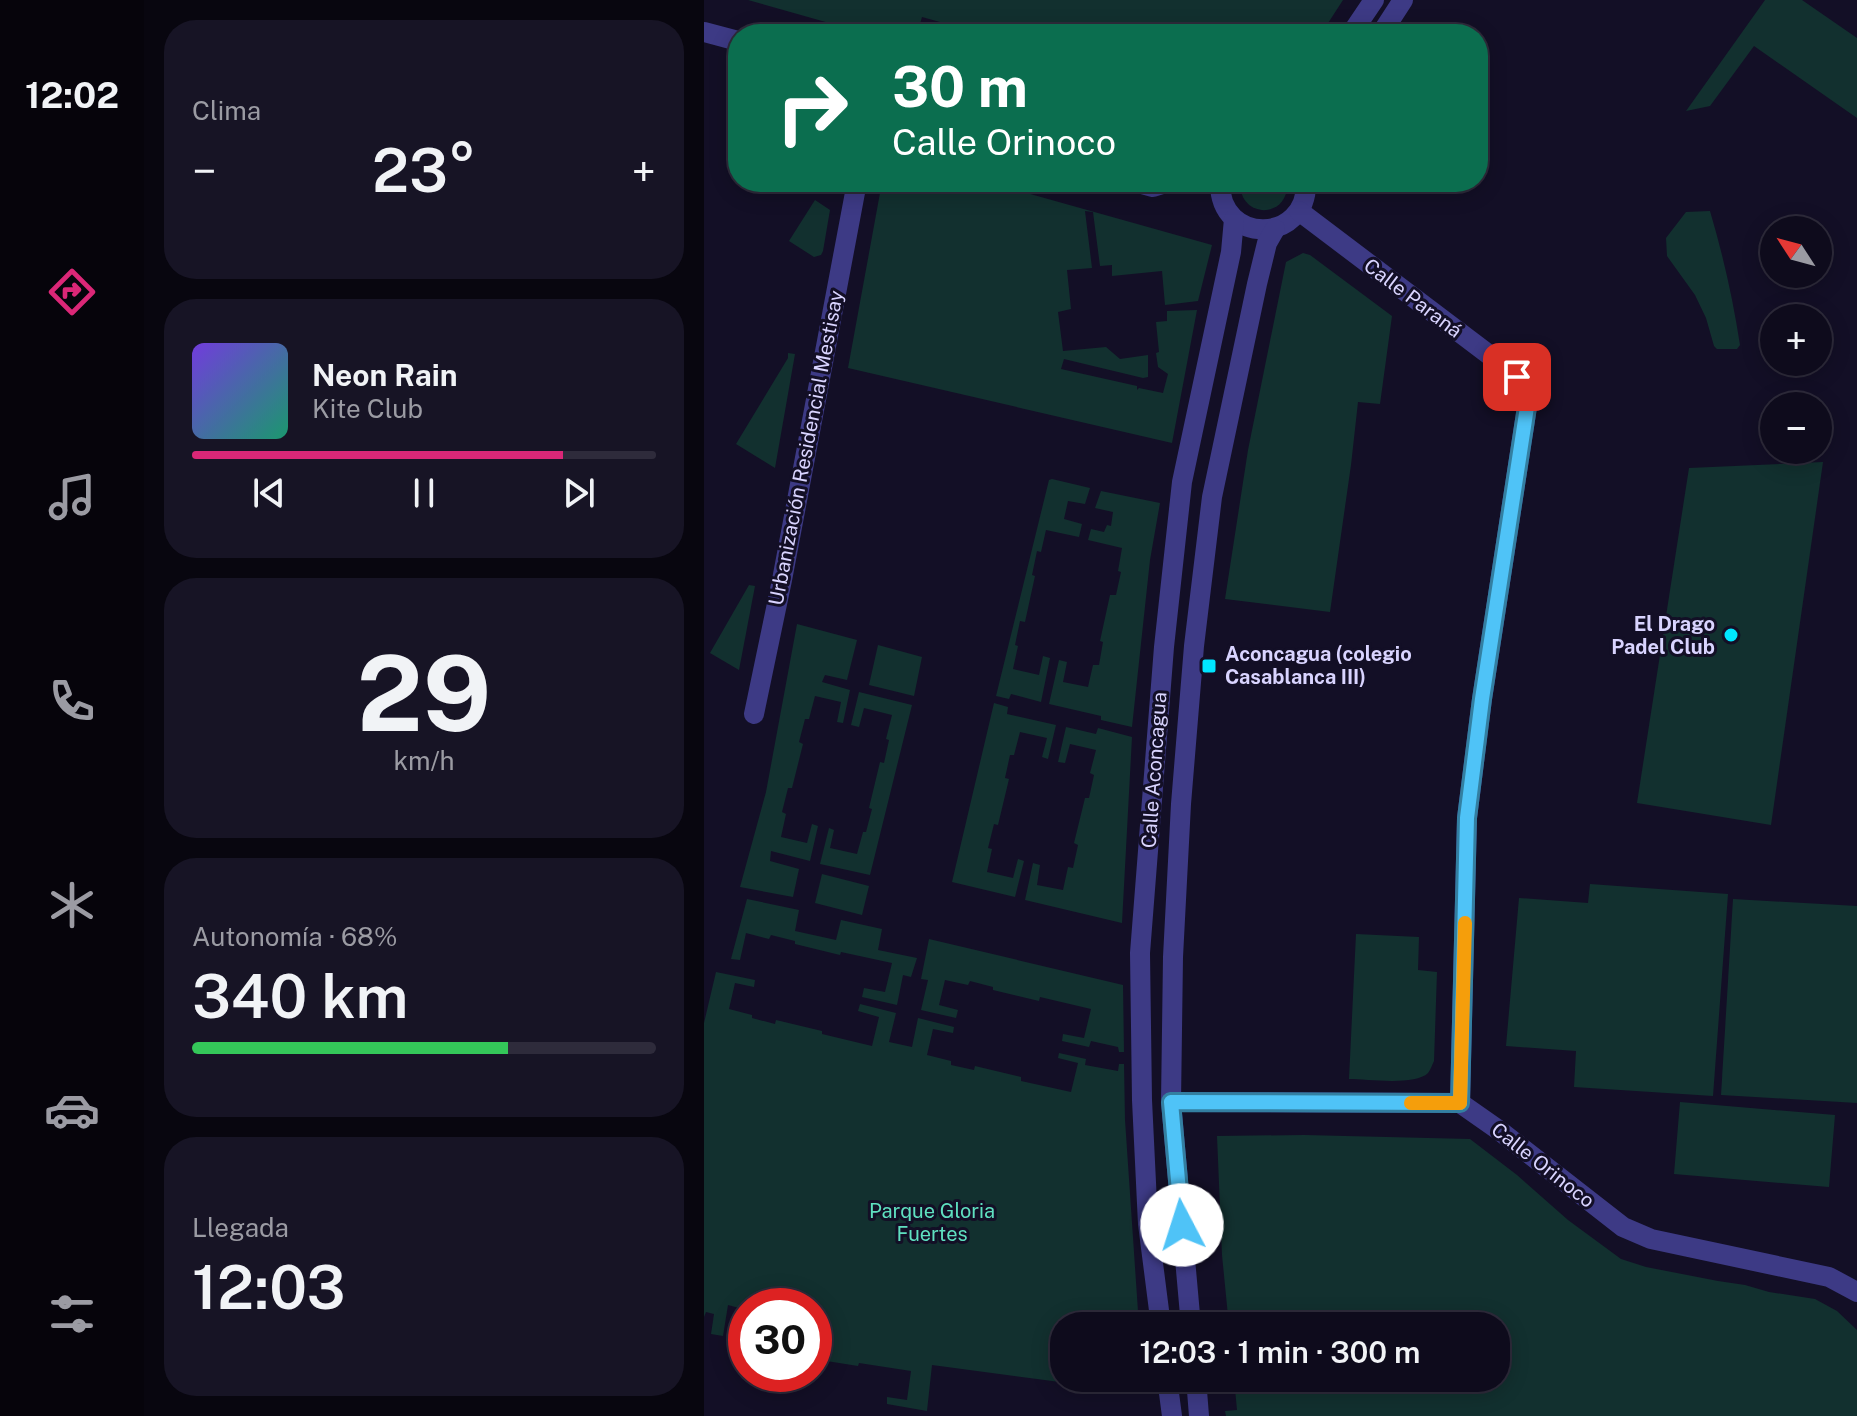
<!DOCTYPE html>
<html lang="es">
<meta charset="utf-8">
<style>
body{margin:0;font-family:"Public Sans",sans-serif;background:#171425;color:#f1f3f6;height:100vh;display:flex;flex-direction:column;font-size:30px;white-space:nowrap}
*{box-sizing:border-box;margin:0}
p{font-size:26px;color:#9b9ba3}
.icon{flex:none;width:44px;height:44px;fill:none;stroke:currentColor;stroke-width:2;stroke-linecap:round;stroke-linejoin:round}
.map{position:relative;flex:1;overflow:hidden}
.details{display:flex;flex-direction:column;gap:20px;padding:20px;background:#08060f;width:560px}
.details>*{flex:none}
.banner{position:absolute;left:24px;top:24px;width:760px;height:168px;border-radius:32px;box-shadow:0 4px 20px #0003,0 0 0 2px #2e2b3b;background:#0b6e4f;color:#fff;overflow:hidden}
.needle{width:52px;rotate:306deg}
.controls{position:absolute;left:1056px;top:216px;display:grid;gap:16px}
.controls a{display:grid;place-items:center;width:72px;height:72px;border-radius:50%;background:#0e0b1c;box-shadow:0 4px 20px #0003,0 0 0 2px #2e2b3b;font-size:40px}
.speed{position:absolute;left:24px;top:1288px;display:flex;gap:16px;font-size:40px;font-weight:700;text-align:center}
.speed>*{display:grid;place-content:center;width:104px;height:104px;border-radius:50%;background:#0e0b1c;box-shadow:0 4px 20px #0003,0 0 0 2px #2e2b3b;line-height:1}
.speed .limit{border:12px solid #d22;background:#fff;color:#111}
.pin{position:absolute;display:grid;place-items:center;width:68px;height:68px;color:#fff;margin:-34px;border-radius:16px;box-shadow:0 4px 12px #0006}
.me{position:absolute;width:88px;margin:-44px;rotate:355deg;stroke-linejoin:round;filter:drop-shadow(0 0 6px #0008)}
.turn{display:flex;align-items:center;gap:28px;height:168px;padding:0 32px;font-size:36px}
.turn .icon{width:104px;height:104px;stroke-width:2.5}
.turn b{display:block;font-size:56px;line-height:68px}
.big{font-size:60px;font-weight:600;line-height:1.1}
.details .card{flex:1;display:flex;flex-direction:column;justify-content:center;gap:12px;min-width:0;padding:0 28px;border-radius:32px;background:#171425}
.details .dial{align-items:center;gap:0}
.dial b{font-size:104px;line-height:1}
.song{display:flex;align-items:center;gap:24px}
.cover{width:96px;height:96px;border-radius:12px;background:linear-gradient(135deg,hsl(260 70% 55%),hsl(160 70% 35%))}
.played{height:8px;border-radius:4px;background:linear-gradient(90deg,#db2777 80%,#2e2b3b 80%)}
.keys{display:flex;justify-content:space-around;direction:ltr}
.heat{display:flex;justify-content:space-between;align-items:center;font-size:44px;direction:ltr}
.charge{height:12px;border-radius:6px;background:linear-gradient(90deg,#34c759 68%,#2e2b3b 0)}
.trip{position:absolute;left:346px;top:1312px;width:460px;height:80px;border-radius:32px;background:#0e0b1c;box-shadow:0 4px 20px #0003,0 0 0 2px #2e2b3b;font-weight:600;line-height:80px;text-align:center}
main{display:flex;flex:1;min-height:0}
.tabs{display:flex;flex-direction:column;width:144px;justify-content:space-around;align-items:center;background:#06040b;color:#9b9ba3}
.tabs .icon{width:56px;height:56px}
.tabs .on{color:#db2777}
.tabs b{font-size:36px;color:#f1f3f6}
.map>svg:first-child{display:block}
.green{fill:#12302f}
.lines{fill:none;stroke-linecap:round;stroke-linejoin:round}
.street{stroke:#3d3a85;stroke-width:20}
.route-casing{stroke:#337fa1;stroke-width:20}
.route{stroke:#4fc3f7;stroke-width:14}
.slow{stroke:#f59e0b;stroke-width:14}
.poi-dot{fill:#00e5ff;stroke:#130f26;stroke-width:3}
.labels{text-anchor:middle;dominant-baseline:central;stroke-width:6;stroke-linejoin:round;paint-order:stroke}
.street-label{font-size:20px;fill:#d9d4ff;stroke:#130f26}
.poi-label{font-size:20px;font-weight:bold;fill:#d9d4ff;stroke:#130f26;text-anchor:end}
.park-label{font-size:20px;fill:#5fe0c0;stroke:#130f26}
</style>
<main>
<nav class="tabs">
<b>12:02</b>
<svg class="icon on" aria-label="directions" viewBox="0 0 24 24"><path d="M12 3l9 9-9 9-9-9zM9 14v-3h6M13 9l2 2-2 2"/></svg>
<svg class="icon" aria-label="music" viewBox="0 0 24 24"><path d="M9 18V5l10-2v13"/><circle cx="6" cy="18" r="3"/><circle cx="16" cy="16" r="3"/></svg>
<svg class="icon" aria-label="phone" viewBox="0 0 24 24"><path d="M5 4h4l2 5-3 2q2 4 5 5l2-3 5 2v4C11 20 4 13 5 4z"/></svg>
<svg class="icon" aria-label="climate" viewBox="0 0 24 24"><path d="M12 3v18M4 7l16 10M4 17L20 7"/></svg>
<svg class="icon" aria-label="car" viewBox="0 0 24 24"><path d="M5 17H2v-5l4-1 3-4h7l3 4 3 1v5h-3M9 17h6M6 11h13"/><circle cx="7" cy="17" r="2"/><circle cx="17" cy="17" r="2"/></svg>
<svg class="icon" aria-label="filters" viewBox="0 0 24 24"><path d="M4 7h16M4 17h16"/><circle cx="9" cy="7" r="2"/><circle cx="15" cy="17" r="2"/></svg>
</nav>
<section class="details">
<div class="card"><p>Clima</p>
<div class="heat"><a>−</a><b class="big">23°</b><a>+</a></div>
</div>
<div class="card">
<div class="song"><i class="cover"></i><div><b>Neon Rain</b><p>Kite Club</p></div></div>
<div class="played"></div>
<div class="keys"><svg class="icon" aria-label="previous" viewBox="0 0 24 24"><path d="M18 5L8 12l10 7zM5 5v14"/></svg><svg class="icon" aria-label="pause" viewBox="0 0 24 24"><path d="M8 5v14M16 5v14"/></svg><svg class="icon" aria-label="next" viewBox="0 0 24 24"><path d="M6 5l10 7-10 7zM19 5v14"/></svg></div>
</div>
<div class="card dial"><b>29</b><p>km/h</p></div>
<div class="card"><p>Autonomía · 68%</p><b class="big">340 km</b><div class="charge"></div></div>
<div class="card"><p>Llegada</p><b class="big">12:03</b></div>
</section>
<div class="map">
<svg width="1153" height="1416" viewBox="0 0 1153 1416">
<rect width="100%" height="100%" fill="#130f26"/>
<g class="green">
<path d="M 44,0 L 639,0 L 617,34 L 279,34 L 218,17 L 213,34 L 164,34 Z"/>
<path d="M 1061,0 L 1098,0 L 1153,38 L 1153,118 L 1050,46 L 1006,106 L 982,111 Z"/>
<path d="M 178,182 L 284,182 L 508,245 L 494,301 L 461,305 L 458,271 L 408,276 L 408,265 L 396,266 L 389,212 L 381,211 L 388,268 L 363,270 L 367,309 L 354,312 L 359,351 L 402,347 L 416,359 L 444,355 L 444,377 L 439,378 L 360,359 L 357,369 L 433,386 L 433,390 L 435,388 L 459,393 L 464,374 L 454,367 L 452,353 L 455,352 L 452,322 L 463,321 L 463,311 L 493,310 L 468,443 L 144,368 Z"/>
<path d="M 536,182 L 583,182 C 586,219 535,220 536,182 Z"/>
<path d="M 111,200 L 126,210 L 119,251 L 117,255 L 110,257 L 85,241 Z"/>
<path d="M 1006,211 C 1019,255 1029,299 1036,345 L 1033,349 L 1013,349 L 1010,346 L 1002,318 L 991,295 L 963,256 L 962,238 L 982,212 Z"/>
<path d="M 599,253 L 606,255 L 688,316 L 676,404 L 654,402 L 647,465 L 626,612 L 521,599 L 544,450 L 582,262 Z"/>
<path d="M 84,353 L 91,354 L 71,468 L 32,444 L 84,358 Z"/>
<path d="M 1119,462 L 1067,825 L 933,803 L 985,468 Z"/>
<path d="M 348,479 L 386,488 L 381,504 L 364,501 L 360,519 L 378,524 L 375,537 L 342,530 L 337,552 L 333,551 L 328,575 L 331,576 L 321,622 L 316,621 L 311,645 L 314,646 L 309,669 L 335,675 L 339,656 L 346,658 L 337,702 L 307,694 L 305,699 L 292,696 L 345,480 Z"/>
<path d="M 397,491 L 456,503 L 446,560 L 428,727 L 397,720 L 397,716 L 345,704 L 355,660 L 363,662 L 359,682 L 384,687 L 389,665 L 395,665 L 399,642 L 396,641 L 406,595 L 412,595 L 417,572 L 414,571 L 418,548 L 384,540 L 387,529 L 400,532 L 403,525 L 407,526 L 409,512 L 391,508 Z"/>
<path d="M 45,585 L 51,586 L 35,670 L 6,653 Z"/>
<path d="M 93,624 L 153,640 L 143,680 L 121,675 L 118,682 L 146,690 L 139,723 L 133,722 L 137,702 L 111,696 L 105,719 L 101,719 L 95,742 L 99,744 L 88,788 L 84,788 L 78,812 L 82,814 L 77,837 L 103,843 L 108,824 L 114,826 L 106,861 L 67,851 L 66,861 L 95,869 L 89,897 L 36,887 L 62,792 Z"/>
<path d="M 174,645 L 218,657 L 210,696 L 165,685 Z"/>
<path d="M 155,692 L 208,705 L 166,875 L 116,864 L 125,828 L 130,830 L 126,848 L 153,854 L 159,832 L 162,832 L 168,809 L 165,808 L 176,762 L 180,763 L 185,740 L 182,739 L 188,715 L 160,708 L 155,727 L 147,725 Z"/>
<path d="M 290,703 L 304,707 L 303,714 L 352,725 L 344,759 L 338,757 L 343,738 L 316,732 L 310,755 L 306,755 L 301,778 L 305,779 L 294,825 L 290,824 L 284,848 L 288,849 L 283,872 L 309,878 L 314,859 L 320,861 L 311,897 L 248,882 Z"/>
<path d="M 362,727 L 392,734 L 394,728 L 428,737 L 418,923 L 321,900 L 329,863 L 336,865 L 333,885 L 359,890 L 364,867 L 369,868 L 374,845 L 370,843 L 381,798 L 385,798 L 390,775 L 386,773 L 392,750 L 366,744 L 361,763 L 354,762 Z"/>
<path d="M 118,874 L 165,886 L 158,915 L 111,903 Z"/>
<path d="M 886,884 L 1024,894 L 1009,1096 L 870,1087 L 872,1051 L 802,1046 L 815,898 L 884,903 Z"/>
<path d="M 43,899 L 95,910 L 91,931 L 132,940 L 137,920 L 178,929 L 174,950 L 213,958 L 207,977 L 199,975 L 193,1005 L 158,997 L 160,988 L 181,992 L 188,963 L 137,952 L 136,955 L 91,944 L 91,941 L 67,935 L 65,939 L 42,933 L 36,960 L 27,959 Z"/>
<path d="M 1029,899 L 1153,906 L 1153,1103 L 1017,1095 Z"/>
<path d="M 652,934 L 715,937 L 714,970 L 733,972 L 730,1061 C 728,1065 727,1069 724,1073 C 711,1086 663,1079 645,1079 Z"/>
<path d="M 225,939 L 419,985 L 420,1052 L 415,1052 L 414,1047 L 387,1041 L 385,1047 L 358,1041 L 359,1034 L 380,1038 L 387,1009 L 336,997 L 335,1001 L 289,990 L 289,987 L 266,981 L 264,985 L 241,980 L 235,1005 L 254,1010 L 252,1018 L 217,1010 L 224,980 L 217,979 Z"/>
<path d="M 12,972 L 51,980 L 50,987 L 31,983 L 25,1009 L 48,1015 L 48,1018 L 71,1024 L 72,1020 L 118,1031 L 118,1034 L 168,1046 L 175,1017 L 154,1011 L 156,1004 L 192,1013 L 185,1042 L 208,1047 L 214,1018 L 250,1027 L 249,1033 L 229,1029 L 223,1055 L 247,1061 L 247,1065 L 270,1070 L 271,1066 L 317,1077 L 317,1081 L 367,1092 L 374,1063 L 354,1058 L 355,1053 L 382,1059 L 381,1065 L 414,1071 L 415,1064 L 420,1064 L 421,1120 L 435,1326 L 360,1326 L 360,1378 L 439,1378 L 439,1393 L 228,1365 L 223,1411 L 183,1404 L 183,1397 L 203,1400 L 207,1371 L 155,1363 L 154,1366 L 110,1359 L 110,1306 L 42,1306 L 42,1310 L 24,1305 L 19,1336 L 7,1334 L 10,1314 L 2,1312 L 0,1317 L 0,1023 Z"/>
<path d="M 976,1102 L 1131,1115 L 1125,1187 L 970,1174 Z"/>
<path d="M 600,1135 L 766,1139 L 813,1175 L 864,1220 L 917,1259 L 942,1267 L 1014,1281 L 1041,1285 L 1065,1292 L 1111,1299 L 1133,1311 L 1153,1330 L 1153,1416 L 522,1416 L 521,1411 L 533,1410 L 530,1378 L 792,1378 L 792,1326 L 525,1326 L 518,1255 L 513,1136 Z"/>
</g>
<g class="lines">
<g class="street">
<path d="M 0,32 L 34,41"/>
<path d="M 647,34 L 670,0"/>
<path d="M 677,34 L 699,0"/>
<path d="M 431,182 L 449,187 L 465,182"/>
<path d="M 516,182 C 515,246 604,244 602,182"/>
<path d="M 595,211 L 800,366 C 814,378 820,389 823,407 L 778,699 L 763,818 L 756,1103"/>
<path d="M 50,714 L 78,580 L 153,182"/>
<path d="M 467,1102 L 756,1103 L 796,1131 L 919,1227 L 947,1239 L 1125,1277 L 1153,1292"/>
<path d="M 457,1326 L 444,1224 L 438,1100 L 436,953 L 460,647 L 478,482 L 527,252 L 530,219"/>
<path d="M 487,1326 L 467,1102 L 469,957 L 477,804 L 490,646 L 508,497 L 553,284 L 563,243 L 571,229"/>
<path d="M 463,1378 L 468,1416"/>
<path d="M 492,1378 L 495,1416"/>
</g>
</g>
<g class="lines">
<defs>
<path id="route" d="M 478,1225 L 467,1102 L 756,1103 L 763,818 L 778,699 L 823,407 L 821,392 L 813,377"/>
</defs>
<use href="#route" class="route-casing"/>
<use href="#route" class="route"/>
<path class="slow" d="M 707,1103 L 756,1103 L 761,923"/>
</g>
<g class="poi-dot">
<circle cx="1027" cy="635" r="8"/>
<rect x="497" y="658" width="16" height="16" rx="4"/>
</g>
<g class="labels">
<g class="street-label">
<text transform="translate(709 298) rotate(37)">Calle Paraná</text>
<text transform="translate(102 448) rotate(-79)">Urbanización Residencial Mestisay</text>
<text transform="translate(450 770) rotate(-86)">Calle Aconcagua</text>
<text transform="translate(839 1165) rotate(38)">Calle Orinoco</text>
</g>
<g class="poi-label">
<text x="1011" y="624">El Drago<tspan x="1011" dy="23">Padel Club</tspan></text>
<text x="521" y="654" text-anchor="start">Aconcagua (colegio<tspan x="521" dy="23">Casablanca III)</tspan></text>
</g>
<g class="park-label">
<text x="228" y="1211">Parque Gloria<tspan x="228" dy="23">Fuertes</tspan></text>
</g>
</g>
</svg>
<div class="controls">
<a><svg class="needle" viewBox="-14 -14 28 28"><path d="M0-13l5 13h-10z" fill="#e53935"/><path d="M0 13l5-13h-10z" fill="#9b9ba3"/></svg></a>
<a>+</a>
<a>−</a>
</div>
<div class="speed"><div class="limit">30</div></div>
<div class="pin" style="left:813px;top:377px;background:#d93025"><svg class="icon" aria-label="arrive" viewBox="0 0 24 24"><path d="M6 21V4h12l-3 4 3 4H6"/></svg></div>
<svg class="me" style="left:478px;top:1225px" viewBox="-20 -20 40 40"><circle r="19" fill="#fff"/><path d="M0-13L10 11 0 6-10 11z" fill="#4fc3f7"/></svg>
<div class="trip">12:03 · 1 min · 300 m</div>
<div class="banner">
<div class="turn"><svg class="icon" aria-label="right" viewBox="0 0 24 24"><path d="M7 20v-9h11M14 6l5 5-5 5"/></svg><div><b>30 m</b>Calle Orinoco</div></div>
</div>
</div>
</main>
